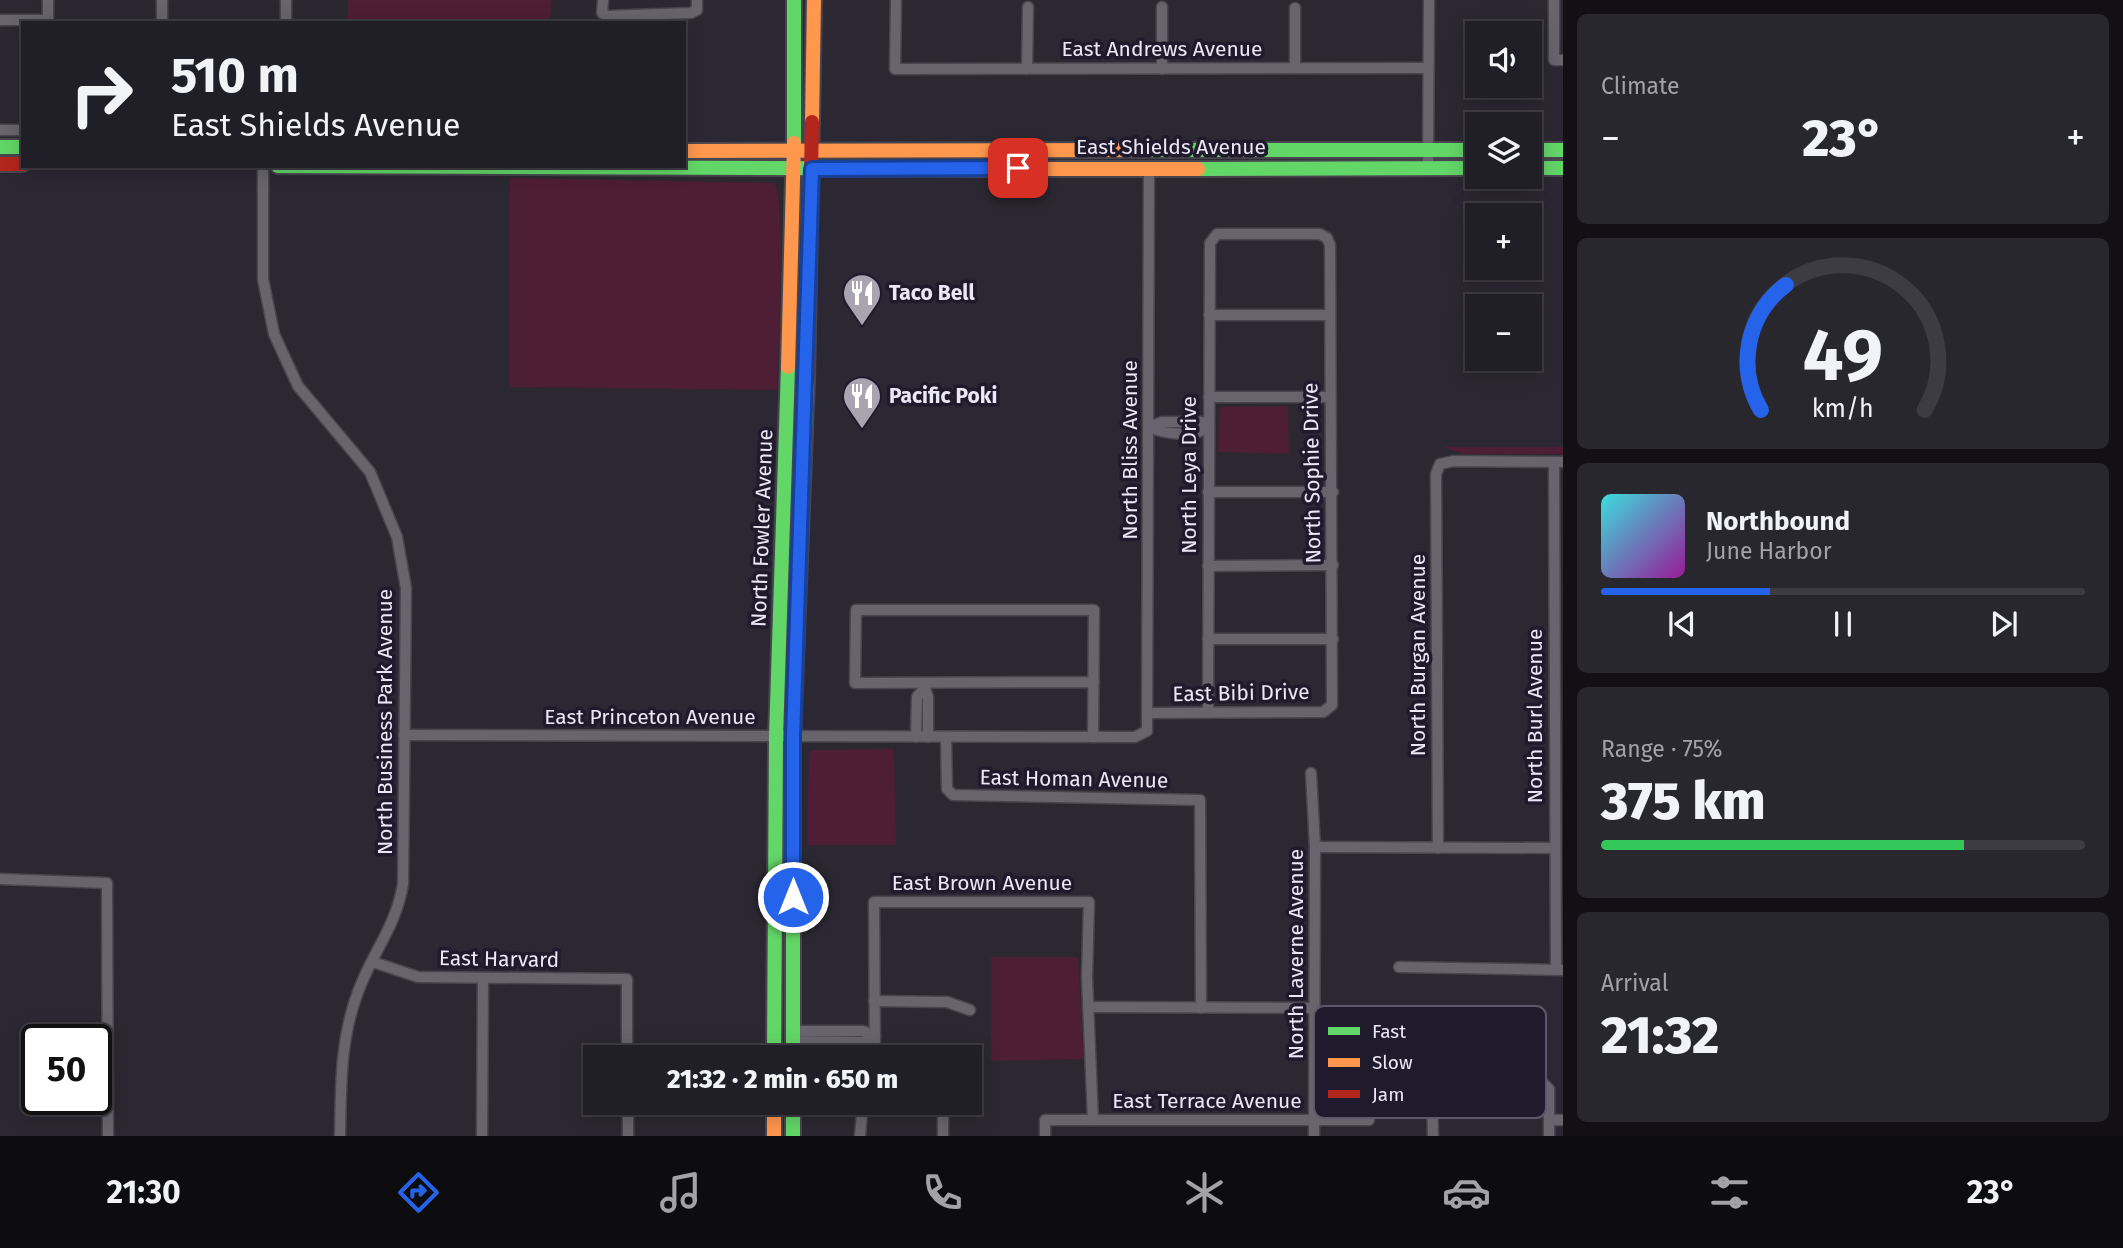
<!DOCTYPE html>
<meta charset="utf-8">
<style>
body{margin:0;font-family:"Fira Sans",sans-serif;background:#28272e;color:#f1f3f6;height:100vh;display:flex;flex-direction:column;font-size:26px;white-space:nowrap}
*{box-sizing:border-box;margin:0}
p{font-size:23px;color:#a2a2a7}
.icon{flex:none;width:38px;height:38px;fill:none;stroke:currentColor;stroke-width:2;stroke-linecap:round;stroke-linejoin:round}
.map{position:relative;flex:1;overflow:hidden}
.details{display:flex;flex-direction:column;gap:14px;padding:14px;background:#121015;width:560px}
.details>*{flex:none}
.top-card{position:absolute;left:21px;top:21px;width:665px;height:147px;border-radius:0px;box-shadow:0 4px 18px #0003,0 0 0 2px #3d3c43;background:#201e26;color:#f1f3f6;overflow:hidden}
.controls{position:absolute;left:1465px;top:21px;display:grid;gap:14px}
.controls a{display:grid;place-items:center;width:77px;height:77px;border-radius:0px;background:#201e26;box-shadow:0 4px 18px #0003,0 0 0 2px #3d3c43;font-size:35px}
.speed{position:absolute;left:21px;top:1024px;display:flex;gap:14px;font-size:35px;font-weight:700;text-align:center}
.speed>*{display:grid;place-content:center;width:91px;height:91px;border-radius:50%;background:#201e26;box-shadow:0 4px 18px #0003,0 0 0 2px #3d3c43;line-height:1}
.speed .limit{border:4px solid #111;border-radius:10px;background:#fff;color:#111}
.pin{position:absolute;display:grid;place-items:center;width:60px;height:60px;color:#fff;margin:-30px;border-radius:14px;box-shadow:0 4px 10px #0006}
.me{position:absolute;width:77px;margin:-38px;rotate:0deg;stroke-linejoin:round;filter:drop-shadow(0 0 5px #0008)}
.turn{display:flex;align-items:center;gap:24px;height:147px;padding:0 35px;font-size:32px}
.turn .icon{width:91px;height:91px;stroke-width:2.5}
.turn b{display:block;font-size:49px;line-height:60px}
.big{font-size:52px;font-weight:800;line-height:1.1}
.details .card{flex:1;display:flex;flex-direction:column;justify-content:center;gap:10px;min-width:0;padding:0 24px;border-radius:10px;background:#28272e}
.details .dial{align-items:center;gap:0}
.dial svg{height:182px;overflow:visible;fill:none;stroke:#3d3c43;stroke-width:7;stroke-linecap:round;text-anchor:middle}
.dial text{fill:#f1f3f6;stroke:none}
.song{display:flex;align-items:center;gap:21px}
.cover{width:84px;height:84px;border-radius:10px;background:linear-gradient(135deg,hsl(180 70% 55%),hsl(300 70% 35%))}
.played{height:7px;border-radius:4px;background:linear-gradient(90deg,#2563eb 35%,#3d3c43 35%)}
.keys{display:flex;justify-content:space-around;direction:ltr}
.heat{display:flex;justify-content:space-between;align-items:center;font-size:38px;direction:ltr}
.charge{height:10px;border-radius:5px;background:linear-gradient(90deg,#34c759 75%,#3d3c43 0)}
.trip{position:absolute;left:583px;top:1045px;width:399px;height:70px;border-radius:0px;background:#201e26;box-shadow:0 4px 18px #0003,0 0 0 2px #3d3c43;font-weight:800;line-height:70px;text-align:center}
.tabs{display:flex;height:112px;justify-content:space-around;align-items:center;background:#0d0c0f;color:#a2a2a7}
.tabs .icon{width:49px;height:49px}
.tabs .selected{color:#2563eb}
.tabs b{font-size:32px;color:#f1f3f6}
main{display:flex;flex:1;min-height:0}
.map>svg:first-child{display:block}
.green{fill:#4e1d36}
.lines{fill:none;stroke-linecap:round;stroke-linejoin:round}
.street-casing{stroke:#47454e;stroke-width:13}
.fast-casing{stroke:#47454e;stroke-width:18}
.slow-casing{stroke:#47454e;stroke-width:18}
.jam-casing{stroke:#47454e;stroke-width:18}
.street{stroke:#67646e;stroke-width:10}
.fast{stroke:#63d668;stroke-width:14}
.slow{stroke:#ff974d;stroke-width:14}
.jam{stroke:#b3261e;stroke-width:14}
.route-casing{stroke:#184099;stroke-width:18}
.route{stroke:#2563eb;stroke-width:12}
.labels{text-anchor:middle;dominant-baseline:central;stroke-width:7;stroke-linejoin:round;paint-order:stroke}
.street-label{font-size:21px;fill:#ebe8f5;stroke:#201a2d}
.poi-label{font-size:21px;font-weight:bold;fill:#ebe8f5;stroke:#201a2d;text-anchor:start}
.key{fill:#201a2d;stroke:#5d5869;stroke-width:2}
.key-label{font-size:19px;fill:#ebe8f5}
</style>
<main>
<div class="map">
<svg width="1563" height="1136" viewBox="0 0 1563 1136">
<rect width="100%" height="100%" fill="#2b2833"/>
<g class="green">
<path d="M 348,0 L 551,0 L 550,23 L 347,23 Z"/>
<path d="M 510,178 L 774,183 C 787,197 778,359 777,390 L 510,387 Z"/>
<path d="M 1288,406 L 1289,454 L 1218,452 L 1219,410 L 1222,407 Z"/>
<path d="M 1443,447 L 1563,447 L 1563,454 L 1465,454 Z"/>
<path d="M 894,749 L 896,845 L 807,845 L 809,752 L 814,750 Z"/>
<path d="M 991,957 L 1078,957 L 1084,1059 L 991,1061 Z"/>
</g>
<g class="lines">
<defs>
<g id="street">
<path d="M 48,0 L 48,23"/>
<path d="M 162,0 L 162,23"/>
<path d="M 286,0 L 286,23"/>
<path d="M 603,0 L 602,13 L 607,16 L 633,15 L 633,23"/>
<path d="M 896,0 L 895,69 L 1428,68"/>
<path d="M 1554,0 L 1554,60 L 1563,60"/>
<path d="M 633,15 L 691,13 L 697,10 L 697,0"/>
<path d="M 0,20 L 48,20"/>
<path d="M 1295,68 L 1295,8"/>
<path d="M 1027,69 L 1028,7"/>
<path d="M 1162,69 L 1162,7"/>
<path d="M 0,130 L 23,130"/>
<path d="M 263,166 L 263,279 L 274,334 L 298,386 L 370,472 L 397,537 L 406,588 L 403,884 C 396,927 372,953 358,992 C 340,1039 341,1086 340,1136"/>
<path d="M 1428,168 L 1429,0"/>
<path d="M 1209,315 L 1330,315"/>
<path d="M 1209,397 L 1329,397"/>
<path d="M 1162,422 L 1202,422 L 1209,427 C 1194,438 1165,434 1149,427 Z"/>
<path d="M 1554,462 L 1556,969"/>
<path d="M 1208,492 L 1333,492"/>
<path d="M 1208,566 L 1333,565"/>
<path d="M 1208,639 L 1333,639"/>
<path d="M 923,683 L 928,697 L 928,737"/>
<path d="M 1149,713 L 1323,712 L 1332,705 L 1330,245 L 1327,238 L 1320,234 L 1217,234 L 1210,243 L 1208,713"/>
<path d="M 404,735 L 1135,737 L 1147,731 L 1149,168"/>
<path d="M 916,737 L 917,697 L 923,690"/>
<path d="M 946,737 L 947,789 L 953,795 L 1200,800 L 1201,1008"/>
<path d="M 1093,737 L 1094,610 L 856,610 L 855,683 L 1094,682"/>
<path d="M 1311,773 L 1315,847 L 1314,1136"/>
<path d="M 1315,847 L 1555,848"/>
<path d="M 1438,848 L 1436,474 L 1440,464 L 1454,461 L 1563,462"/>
<path d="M 0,879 L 107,883 L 108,1136"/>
<path d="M 373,962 L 418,977 L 627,979 L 627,1057"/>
<path d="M 1399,967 L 1563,970"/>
<path d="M 874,1001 L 947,1002 L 970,1010"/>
<path d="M 1088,1007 L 1315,1008"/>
<path d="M 793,1031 L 863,1031 L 875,1036"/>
<path d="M 793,1041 L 863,1042 L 875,1036"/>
<path d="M 875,1057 L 874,902 L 1089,902 L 1087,978 L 1093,1120"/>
<path d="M 628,1102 L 628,1136"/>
<path d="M 1549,1120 L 1563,1120"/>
<path d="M 482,1136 L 483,978"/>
<path d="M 860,1136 L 863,1102"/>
<path d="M 943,1136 L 943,1102"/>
<path d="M 1045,1136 L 1045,1120 L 1369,1120"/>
<path d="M 1433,1136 L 1432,1088 L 1437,1082 L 1541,1081 L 1549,1089 L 1549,1136"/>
</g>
<g id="fast">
<path d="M 794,0 L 794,143"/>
<path d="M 0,147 L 23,147"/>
<path d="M 1139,150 L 1477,150"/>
<path d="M 1530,150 L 1563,150"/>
<path d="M 278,166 L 972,169"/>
<path d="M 1530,168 L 1563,168"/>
<path d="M 1198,169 L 1477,168"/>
<path d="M 774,1057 L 776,737 L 788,367"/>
<path d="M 793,1057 L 793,737 L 807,381"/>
<path d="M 793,1102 L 793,1136"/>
</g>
<g id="slow">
<path d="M 812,122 L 814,0"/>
<path d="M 684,151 L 1139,150"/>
<path d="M 972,169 L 1198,169"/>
<path d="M 788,367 L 794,143"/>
<path d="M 774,1102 L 774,1136"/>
</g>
<g id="jam">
<path d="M 0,164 L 23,164"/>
<path d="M 807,381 L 812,122"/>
</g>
</defs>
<use href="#street" class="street-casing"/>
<use href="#fast" class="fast-casing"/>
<use href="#slow" class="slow-casing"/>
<use href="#jam" class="jam-casing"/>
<use href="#street" class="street"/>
<use href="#fast" class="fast"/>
<use href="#slow" class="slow"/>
<use href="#jam" class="jam"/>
</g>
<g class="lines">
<defs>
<path id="route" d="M 793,897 L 793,737 L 812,169 L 1018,168"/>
</defs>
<use href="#route" class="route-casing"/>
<use href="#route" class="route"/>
</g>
<defs>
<symbol id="restaurant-pin" viewBox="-11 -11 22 30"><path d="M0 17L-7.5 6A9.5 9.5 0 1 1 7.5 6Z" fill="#a8a5b1" stroke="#201a2d"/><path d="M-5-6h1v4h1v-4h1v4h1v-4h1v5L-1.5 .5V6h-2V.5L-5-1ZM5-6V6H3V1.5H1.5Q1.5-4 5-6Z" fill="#fff"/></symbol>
</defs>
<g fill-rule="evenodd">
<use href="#restaurant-pin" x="840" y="271" width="44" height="60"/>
<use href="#restaurant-pin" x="840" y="374" width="44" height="60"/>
</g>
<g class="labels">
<g class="street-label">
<text x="1162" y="49">East Andrews Avenue</text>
<text x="1171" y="147">East Shields Avenue</text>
<text transform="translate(1130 450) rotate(-90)">North Bliss Avenue</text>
<text transform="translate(1312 473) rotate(-91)">North Sophie Drive</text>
<text transform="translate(1189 475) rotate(-90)">North Leya Drive</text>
<text transform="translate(762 528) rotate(-88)">North Fowler Avenue</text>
<text transform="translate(1418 655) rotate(-90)">North Burgan Avenue</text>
<text transform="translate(1241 693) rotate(-1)">East Bibi Drive</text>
<text transform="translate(1535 716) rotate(-90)">North Burl Avenue</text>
<text x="650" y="717">East Princeton Avenue</text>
<text transform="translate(385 722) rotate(-90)">North Business Park Avenue</text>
<text transform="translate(1074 779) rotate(1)">East Homan Avenue</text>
<text x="982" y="883">East Brown Avenue</text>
<text transform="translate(1296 954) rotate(-90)">North Laverne Avenue</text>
<text transform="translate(499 959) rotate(1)">East Harvard</text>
<text x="1207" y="1101">East Terrace Avenue</text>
</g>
<g class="poi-label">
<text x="889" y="293">Taco Bell</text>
<text x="889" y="396">Pacific Poki</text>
</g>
</g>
<rect x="1314" y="1006" width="232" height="112" rx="10" class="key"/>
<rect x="1328" y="1027" width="32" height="8" fill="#63d668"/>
<rect x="1328" y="1058" width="32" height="9" fill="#ff974d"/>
<rect x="1328" y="1090" width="32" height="8" fill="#b3261e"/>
<g class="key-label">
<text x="1372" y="1038">Fast</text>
<text x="1372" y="1069">Slow</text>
<text x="1372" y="1101">Jam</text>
</g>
</svg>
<div class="controls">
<a><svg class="icon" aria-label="sound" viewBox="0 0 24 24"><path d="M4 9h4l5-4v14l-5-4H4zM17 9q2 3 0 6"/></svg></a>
<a><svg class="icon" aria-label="layers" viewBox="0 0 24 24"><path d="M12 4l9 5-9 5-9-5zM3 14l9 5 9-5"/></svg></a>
<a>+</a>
<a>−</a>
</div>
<div class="speed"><div class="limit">50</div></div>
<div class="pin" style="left:1018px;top:168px;background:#d93025"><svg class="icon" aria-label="arrive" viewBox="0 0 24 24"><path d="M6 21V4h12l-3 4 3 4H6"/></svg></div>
<svg class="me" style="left:793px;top:897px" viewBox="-20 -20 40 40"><circle r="17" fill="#2563eb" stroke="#fff" stroke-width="3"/><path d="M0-11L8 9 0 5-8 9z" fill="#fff"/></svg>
<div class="trip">21:32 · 2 min · 650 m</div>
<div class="top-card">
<div class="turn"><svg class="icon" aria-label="right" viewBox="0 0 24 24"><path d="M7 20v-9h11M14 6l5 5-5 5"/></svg><div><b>510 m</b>East Shields Avenue</div></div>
</div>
</div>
<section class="details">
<div class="card"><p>Climate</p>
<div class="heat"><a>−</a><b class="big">23°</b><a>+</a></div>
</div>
<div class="card dial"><svg viewBox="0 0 100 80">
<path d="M14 69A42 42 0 1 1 86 69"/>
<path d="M14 69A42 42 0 0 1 25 14" stroke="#2563eb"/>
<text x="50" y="56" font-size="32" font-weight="700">49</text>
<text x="50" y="72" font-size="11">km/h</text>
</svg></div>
<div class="card">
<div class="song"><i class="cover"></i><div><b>Northbound</b><p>June Harbor</p></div></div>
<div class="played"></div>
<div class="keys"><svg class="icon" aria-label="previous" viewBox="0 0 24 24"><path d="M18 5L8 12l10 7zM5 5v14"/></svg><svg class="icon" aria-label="pause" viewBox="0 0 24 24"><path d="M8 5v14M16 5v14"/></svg><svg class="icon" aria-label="next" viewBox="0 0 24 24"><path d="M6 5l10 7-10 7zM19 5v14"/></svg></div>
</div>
<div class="card"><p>Range · 75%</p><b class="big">375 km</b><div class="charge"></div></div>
<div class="card"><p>Arrival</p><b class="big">21:32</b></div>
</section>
</main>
<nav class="tabs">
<b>21:30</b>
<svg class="icon selected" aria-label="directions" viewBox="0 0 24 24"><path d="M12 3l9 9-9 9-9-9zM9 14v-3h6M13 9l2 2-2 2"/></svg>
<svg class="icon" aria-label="music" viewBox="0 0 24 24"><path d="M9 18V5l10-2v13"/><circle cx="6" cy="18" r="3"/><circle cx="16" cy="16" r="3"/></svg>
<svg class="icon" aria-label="phone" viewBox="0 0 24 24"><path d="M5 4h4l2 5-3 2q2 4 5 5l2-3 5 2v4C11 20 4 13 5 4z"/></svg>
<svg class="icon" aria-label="climate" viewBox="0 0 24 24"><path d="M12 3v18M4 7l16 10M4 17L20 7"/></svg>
<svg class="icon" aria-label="car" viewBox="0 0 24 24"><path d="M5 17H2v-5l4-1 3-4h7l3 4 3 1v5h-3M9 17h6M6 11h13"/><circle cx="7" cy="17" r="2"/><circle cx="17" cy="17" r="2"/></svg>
<svg class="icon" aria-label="filters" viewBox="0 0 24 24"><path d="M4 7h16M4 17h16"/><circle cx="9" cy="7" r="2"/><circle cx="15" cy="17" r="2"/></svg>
<b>23°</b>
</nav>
